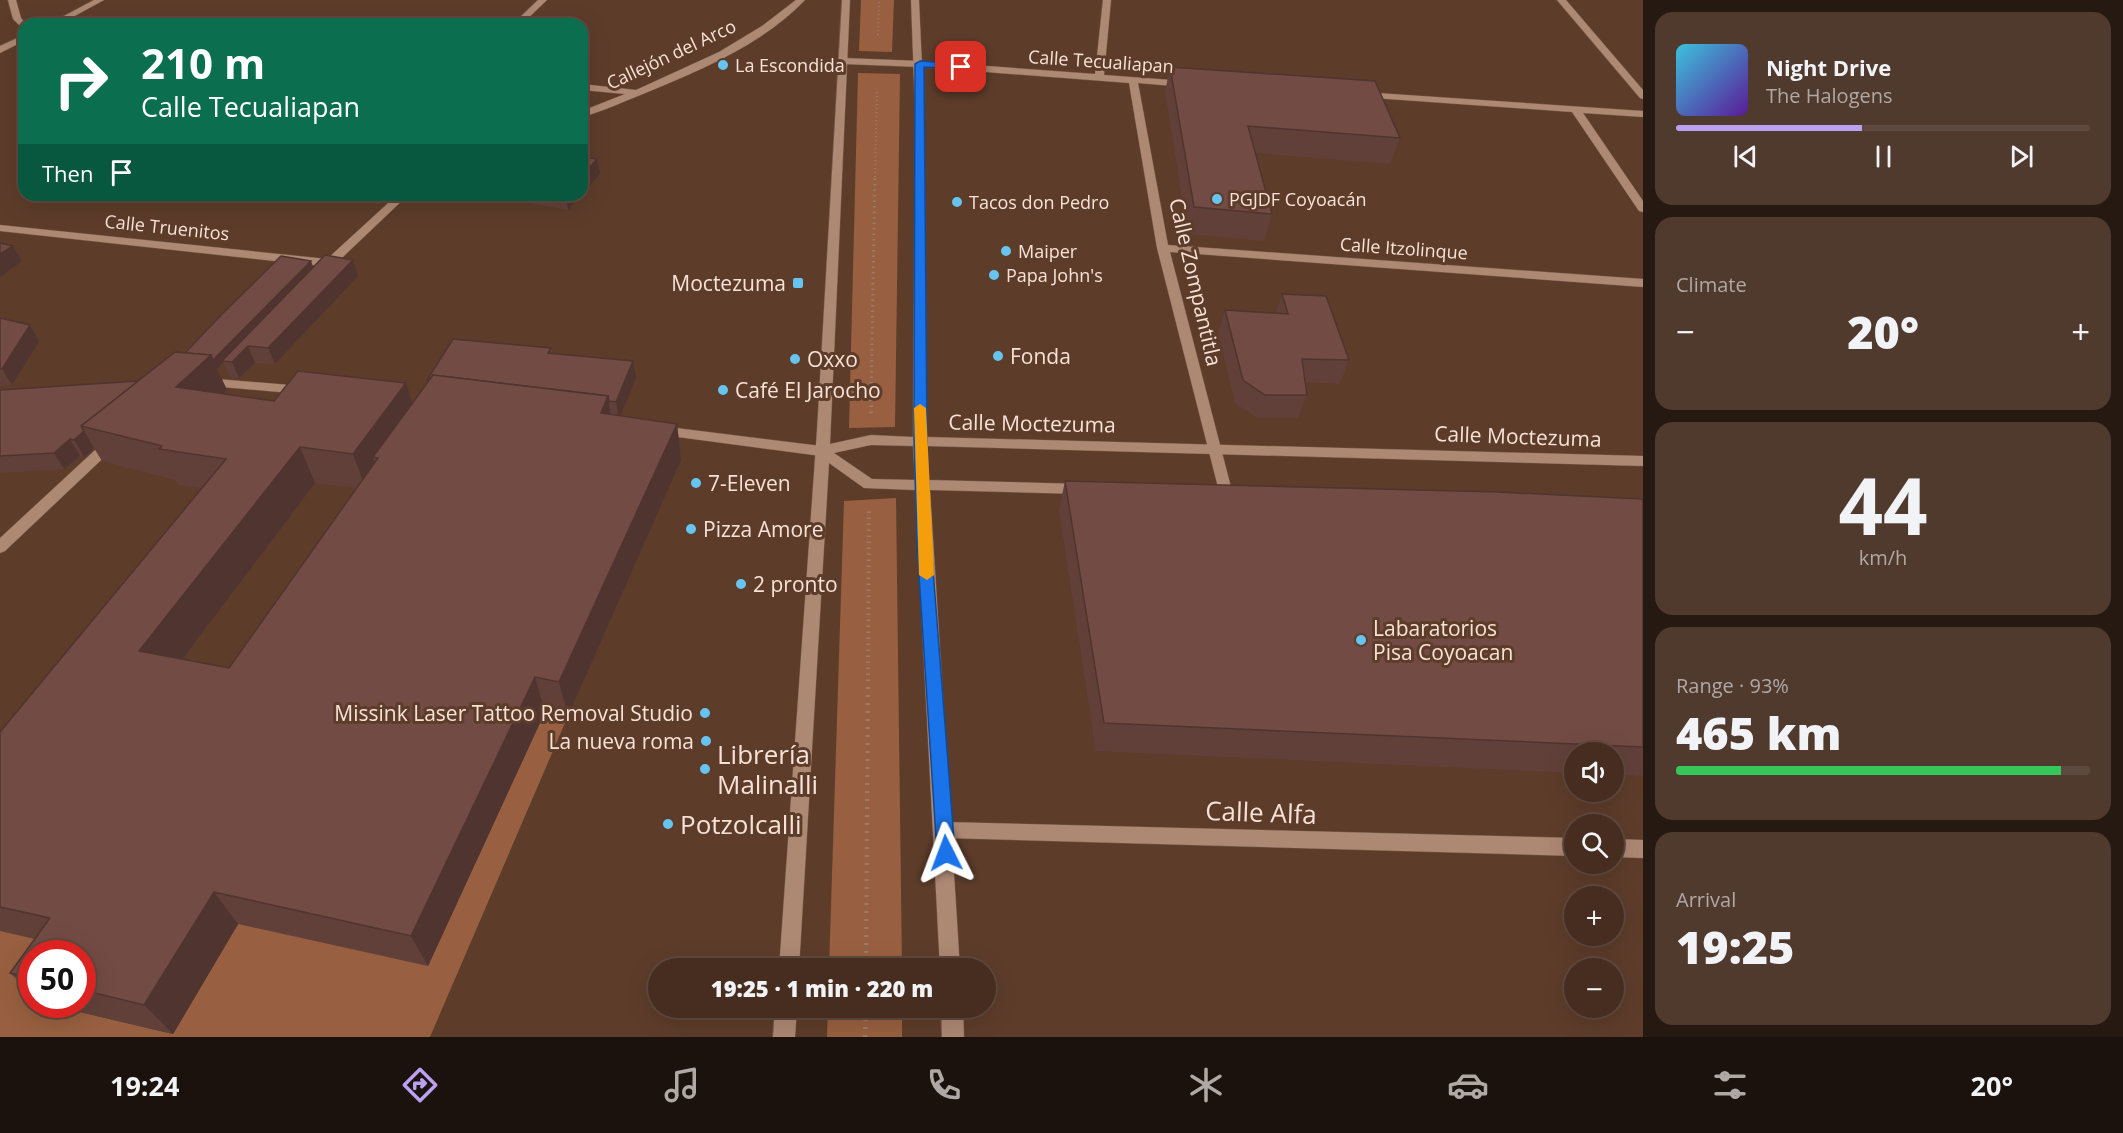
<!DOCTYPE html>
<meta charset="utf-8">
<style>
body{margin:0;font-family:"Open Sans",sans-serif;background:#50392d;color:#f1f3f6;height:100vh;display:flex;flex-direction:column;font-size:22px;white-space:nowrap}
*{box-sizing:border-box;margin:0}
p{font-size:20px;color:#b0a8a5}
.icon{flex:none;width:33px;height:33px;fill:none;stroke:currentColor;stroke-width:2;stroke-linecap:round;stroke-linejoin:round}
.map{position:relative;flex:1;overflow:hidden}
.details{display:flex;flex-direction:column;gap:12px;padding:12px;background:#261912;width:480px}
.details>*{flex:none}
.guide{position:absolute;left:18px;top:18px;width:570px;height:183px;border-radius:18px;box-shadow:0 6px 24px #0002,0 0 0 2px #5e493e;background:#0b6e4f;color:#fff;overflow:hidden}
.tools{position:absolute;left:1564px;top:742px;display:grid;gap:12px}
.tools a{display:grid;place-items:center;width:60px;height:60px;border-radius:50%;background:#462d20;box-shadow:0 6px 24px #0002,0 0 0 2px #5e493e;font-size:30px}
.speed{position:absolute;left:18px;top:940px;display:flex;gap:12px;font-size:30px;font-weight:700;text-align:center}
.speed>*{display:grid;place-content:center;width:78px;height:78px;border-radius:50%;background:#462d20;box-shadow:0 6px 24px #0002,0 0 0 2px #5e493e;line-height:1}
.speed .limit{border:9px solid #d22;background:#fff;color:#111}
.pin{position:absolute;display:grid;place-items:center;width:51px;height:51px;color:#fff;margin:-26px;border-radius:12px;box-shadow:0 3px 9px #0006}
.me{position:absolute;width:66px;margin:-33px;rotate:357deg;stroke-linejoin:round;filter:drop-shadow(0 0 4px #0008)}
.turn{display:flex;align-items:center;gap:21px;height:126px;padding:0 24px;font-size:27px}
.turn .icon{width:78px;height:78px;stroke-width:2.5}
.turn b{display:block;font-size:42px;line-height:51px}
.then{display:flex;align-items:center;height:57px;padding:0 24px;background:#0003;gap:12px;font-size:22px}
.big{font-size:45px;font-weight:800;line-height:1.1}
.details .tile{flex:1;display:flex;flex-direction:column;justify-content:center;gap:9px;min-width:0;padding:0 21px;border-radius:18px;background:#50392d}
.details .dial{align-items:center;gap:0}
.dial b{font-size:78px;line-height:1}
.song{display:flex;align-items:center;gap:18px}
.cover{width:72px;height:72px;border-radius:9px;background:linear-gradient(135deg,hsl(190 70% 55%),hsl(270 70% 35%))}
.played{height:6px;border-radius:3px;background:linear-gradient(90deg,#bca0f2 45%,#5e493e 45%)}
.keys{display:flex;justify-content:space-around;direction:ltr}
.heat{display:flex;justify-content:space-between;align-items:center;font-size:33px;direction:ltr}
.charge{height:9px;border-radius:4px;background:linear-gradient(90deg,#34c759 93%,#5e493e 0)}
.trip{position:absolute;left:648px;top:958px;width:348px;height:60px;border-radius:30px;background:#462d20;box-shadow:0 6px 24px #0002,0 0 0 2px #5e493e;font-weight:800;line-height:60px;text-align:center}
.menu{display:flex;height:96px;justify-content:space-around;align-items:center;background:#1c120d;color:#b0a8a5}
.menu .icon{width:42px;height:42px}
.menu .active{color:#bca0f2}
.menu b{font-size:27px;color:#f1f3f6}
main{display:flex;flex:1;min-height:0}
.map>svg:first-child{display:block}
.green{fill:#986040}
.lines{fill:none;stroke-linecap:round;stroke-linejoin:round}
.lane-casing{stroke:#745848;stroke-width:1}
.street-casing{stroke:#745848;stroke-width:1}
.secondary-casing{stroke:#745848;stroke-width:1}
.path-far3{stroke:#987c6c;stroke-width:2;stroke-dasharray:1 3;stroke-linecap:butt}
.path-far2{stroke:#987c6c;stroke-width:3;stroke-dasharray:1.5 4;stroke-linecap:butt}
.path-far1{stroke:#987c6c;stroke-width:4;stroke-dasharray:1.5 4.5;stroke-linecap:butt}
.path{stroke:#987c6c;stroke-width:4.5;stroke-dasharray:2 6;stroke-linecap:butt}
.lane{fill:#ad8873;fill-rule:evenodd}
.street{fill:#ad8873;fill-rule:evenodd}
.secondary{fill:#ad8873;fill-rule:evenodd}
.wall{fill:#62403a;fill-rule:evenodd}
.shaded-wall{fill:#503430}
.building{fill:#724b44;stroke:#503430;stroke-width:1.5}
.route{fill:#1a73e8;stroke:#114b97;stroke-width:1.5}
.slow{fill:#f59e0b}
.poi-dot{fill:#66c4ef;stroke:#5d3c2a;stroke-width:2}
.labels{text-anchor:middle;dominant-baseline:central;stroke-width:6;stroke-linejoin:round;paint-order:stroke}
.far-street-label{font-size:18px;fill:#f7e2d7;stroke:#5d3c2a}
.far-poi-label{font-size:18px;fill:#f7e2d7;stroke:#5d3c2a;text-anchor:start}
.street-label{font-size:21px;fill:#f7e2d7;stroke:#5d3c2a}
.poi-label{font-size:21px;fill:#f7e2d7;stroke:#5d3c2a;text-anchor:start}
.near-poi-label{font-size:26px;fill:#f7e2d7;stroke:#5d3c2a;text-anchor:start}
.near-street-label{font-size:26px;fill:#f7e2d7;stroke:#5d3c2a}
</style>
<main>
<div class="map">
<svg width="1643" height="1037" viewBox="0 0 1643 1037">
<rect width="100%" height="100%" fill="#5d3c2a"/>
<g class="green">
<path d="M 861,0 L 894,0 L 892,52 L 859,51 Z"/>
<path d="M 858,73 L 900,74 L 895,427 L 849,428 Z"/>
<path d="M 896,498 L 902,969 L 829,969 L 844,501 Z"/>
<path d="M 392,684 L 568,716 L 430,1037 L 0,1037 L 0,930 L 196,692 L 32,954 L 32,1005 L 50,1005 L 173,1034 L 346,741 Z"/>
<path d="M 828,1008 L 902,1008 L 902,1037 L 827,1037 Z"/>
</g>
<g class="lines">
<defs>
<path id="lane" d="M 1557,0 L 1566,0 L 1643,90 L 1643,99 L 1640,98 Z"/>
<g id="street">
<path d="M 8,0 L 16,0 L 21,18 L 26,24 L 24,24 L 24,30 L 13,19 Z"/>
<path d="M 94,0 L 104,0 L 60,24 L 49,24 Z"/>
<path d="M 538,0 L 547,0 L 522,24 L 513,24 Z"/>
<path d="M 796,0 L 805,0 C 761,46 696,72 638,96 C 620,103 601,112 582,117 L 582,111 L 625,94 L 582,90 L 582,84 L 636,90 L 719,52 L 762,26 Z"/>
<path d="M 1103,0 L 1111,0 L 1104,75 L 1185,81 L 1190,84 L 1185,87 L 1138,83 L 1168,245 L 1643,279 L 1643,287 L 1170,252 L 1232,491 L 1230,495 L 1220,495 L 1157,248 L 1129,83 L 920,67 L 844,64 L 839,61 L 844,58 L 920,61 L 1095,74 Z"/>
<path d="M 24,35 L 24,41 L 0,53 L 0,46 Z"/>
<path d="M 1362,92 L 1643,111 L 1643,117 L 1583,113 L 1643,201 L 1643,212 L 1639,211 L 1572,112 L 1359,97 L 1357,95 Z"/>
<path d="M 397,195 L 408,195 L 326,273 L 322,274 L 316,270 L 320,266 L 0,231 L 0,225 L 327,259 Z"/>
<path d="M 204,378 L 302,386 L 309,390 L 302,394 L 199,385 L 197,382 L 199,379 Z"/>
<path d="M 660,426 L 821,446 L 828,451 L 821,456 L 655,434 L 653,431 L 655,428 Z"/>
<path d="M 112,437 L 119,442 L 117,445 L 5,551 L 0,553 L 0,538 L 107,439 Z"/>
<path d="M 945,822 L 1575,838 L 1575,856 L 945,838 L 938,836 L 936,830 L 938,824 Z"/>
<path d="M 1614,839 L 1643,840 L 1643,858 L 1614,857 Z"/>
</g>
<g id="secondary">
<path d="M 842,0 L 850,0 L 830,444 L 871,435 L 913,437 L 915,111 L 911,0 L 919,0 L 924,111 L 927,437 L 1643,456 L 1643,466 L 927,446 L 929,480 L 1081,484 L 1088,489 L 1081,494 L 930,490 L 960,969 L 940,969 L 915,490 L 864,488 L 829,463 L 799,969 L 779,969 L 817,430 ZM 871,445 L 913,446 L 915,480 L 872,479 L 834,453 Z"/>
<path d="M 775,1008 L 797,1008 L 795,1037 L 773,1037 Z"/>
<path d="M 941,1008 L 963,1008 L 964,1037 L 942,1037 Z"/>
</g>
</defs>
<use href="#lane" class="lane-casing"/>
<use href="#street" class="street-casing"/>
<use href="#secondary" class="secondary-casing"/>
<g class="path-far3">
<path d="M 878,35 L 879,0"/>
<path d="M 875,177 L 877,90"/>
</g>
<path class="path-far2" d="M 871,400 L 875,175"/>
<g class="path-far1">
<path d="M 871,413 L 871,398"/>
<path d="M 868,681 L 869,511"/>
</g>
<g class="path">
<path d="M 866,969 L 868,680"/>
<path d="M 865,1037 L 866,1008"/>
</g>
<use href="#lane" class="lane"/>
<use href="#street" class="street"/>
<use href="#secondary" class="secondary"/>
</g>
<g class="wall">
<path d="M 1170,67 L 1400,138 L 1390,164 L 1255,153 L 1272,214 L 1264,241 L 1188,234 L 1165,92 Z"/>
<path d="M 487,195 L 581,195 L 568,210 Z"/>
<path d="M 313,267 L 358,276 L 275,364 L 255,363 L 239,378 L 230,377 L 223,362 L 217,369 L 227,390 L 223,394 L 274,401 L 412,403 L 428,382 L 427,380 L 551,348 L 552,353 L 633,361 L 636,378 L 620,416 L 677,424 L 681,460 L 568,716 L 545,712 L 428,966 L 238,924 L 173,1034 L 50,1005 L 82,1005 L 82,954 L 32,954 L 32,993 L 10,973 L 35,939 L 0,931 L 0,732 L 201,488 L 178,485 L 175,480 L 102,461 L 94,448 L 84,457 L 80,456 L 64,469 L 0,473 L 0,390 L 138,381 L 185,353 ZM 315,483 L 356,488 L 229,668 L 182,659 Z"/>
<path d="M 1282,294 L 1349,360 L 1340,384 L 1305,382 L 1307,395 L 1298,418 L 1257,418 L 1235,403 L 1218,333 L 1225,310 L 1276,313 Z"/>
<path d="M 0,318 L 39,342 L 12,385 L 0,386 Z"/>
<path d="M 1065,481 L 1643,499 L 1643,776 L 1614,775 L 1614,753 L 1575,753 L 1575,773 L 1096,751 L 1059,510 Z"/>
</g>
<g class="shaded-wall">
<path d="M 597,159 L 600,174 L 582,194 L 582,176 Z"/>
<path d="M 566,195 L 581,195 L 568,210 Z"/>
<path d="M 13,246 L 22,261 L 0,277 L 0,254 Z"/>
<path d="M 353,260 L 358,276 L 275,364 L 268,348 Z"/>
<path d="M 311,261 L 314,269 L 222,361 L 223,362 L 217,369 L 227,390 L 193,423 L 176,387 Z"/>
<path d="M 30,325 L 39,342 L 12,385 L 2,369 Z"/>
<path d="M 248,346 L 255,363 L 239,378 L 232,362 Z"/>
<path d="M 633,361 L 636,378 L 619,419 L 616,402 Z"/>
<path d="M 406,383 L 417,418 L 378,458 L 373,457 L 378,473 L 366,490 L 353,454 Z"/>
<path d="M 608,396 L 613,432 L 601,413 Z"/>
<path d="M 677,424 L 681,460 L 568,716 L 559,682 Z"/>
<path d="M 84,431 L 94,448 L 84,457 L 74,440 Z"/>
<path d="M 70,439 L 80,456 L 64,469 L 54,453 Z"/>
<path d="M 300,447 L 315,483 L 162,686 L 139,651 Z"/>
<path d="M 535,677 L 545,712 L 428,966 L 411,936 Z"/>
<path d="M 214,892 L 238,924 L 173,1034 L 144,1005 Z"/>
</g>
<g class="building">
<path d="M 1170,67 L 1375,81 L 1400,138 L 1248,126 L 1272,214 L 1194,207 Z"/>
<path d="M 582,157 L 597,159 L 582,176 Z"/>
<path d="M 0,243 L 13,246 L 0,254 Z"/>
<path d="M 325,255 L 353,260 L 268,348 L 248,346 L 232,362 L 222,361 Z"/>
<path d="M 281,256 L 311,261 L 213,360 L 211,355 L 185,353 L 222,314 Z"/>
<path d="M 1282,294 L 1326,296 L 1349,360 L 1302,359 L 1307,395 L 1265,395 L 1243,380 L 1225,310 L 1288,314 Z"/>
<path d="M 0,318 L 30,325 L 2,369 L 0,369 Z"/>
<path d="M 453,339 L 551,348 L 548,353 L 633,361 L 616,402 L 609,401 L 608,396 L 433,375 L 429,380 L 427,380 Z"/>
<path d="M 175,352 L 211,355 L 176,387 L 274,401 L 298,371 L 406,383 L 353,454 L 300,447 L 139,651 L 229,668 L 378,458 L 373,457 L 433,375 L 608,396 L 601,413 L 677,424 L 559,682 L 535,677 L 411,936 L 214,892 L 144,1005 L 82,990 L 82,954 L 32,954 L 32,978 L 10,973 L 50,918 L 0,907 L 0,732 L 226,459 L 159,449 L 162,446 L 81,426 Z"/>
<path d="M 138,381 L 81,426 L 84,431 L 74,440 L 70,439 L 54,453 L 0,456 L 0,390 Z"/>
<path d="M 1065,481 L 1497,492 L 1643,499 L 1643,747 L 1104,723 Z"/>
</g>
<path class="route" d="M 920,61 L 961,64 L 965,67 L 961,69 L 924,67 L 927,441 L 931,544 L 955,853 L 952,859 L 946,861 L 940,859 L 937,853 L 917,544 L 914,441 L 915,64 Z"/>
<path class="slow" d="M 920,404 L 926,408 L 934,575 L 927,580 L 919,575 L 914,408 Z"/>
<g class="poi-dot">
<circle cx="723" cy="65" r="6"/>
<circle cx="1217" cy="199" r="6"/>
<circle cx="957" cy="202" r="6"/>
<circle cx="1006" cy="251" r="6"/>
<circle cx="994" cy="275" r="6"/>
<rect x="792" y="277" width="12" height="12" rx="3"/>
<circle cx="998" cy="356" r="6"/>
<circle cx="795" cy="359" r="6"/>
<circle cx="723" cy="390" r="6"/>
<circle cx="696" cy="483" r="6"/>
<circle cx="691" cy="529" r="6"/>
<circle cx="741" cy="584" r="6"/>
<circle cx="1361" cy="640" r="6"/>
<circle cx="705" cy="713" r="6"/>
<circle cx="706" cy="741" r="6"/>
<circle cx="705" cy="769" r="6"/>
<circle cx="668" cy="824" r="6"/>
</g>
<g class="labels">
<g class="far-street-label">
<text transform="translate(671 54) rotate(-25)">Callejón del Arco</text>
<text transform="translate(1101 61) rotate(4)">Calle Tecualiapan</text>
<text transform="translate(167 227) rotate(6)">Calle Truenitos</text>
<text transform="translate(1404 248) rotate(4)">Calle Itzolinque</text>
</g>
<g class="far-poi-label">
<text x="735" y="65">La Escondida</text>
<text x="1229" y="199">PGJDF Coyoacán</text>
<text x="969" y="202">Tacos don Pedro</text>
<text x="1018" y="251">Maiper</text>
<text x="1006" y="275">Papa John's</text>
</g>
<g class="street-label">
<text transform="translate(1196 282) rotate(77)">Calle Zompantitla</text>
<text transform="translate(1032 423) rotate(1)">Calle Moctezuma</text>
<text transform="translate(1518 436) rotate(2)">Calle Moctezuma</text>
</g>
<g class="poi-label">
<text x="786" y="283" text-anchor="end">Moctezuma</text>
<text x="1010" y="356">Fonda</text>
<text x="807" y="359">Oxxo</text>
<text x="735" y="390">Café El Jarocho</text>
<text x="708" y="483">7-Eleven</text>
<text x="703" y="529">Pizza Amore</text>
<text x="753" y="584">2 pronto</text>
<text x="1373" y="628">Labaratorios<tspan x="1373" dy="24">Pisa Coyoacan</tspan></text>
<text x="693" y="713" text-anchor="end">Missink Laser Tattoo Removal Studio</text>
<text x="694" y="741" text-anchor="end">La nueva roma</text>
</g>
<g class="near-poi-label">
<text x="717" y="754">Librería<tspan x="717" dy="30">Malinalli</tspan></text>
<text x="680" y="824">Potzolcalli</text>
</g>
<g class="near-street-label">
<text transform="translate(1261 812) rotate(2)">Calle Alfa</text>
</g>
</g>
</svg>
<div class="tools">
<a><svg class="icon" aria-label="sound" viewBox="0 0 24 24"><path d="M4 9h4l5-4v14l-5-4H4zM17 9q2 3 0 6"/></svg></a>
<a><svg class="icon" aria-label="search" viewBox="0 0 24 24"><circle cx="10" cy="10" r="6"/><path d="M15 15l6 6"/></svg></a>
<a>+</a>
<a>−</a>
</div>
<div class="speed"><div class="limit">50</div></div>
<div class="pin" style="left:961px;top:67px;background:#d93025"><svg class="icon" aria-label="arrive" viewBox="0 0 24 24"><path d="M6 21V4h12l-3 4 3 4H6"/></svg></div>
<svg class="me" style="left:946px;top:853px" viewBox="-20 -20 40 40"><path d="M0-17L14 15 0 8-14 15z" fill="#1a73e8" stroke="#fff" stroke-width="4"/></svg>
<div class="trip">19:25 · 1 min · 220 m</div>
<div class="guide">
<div class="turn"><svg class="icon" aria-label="right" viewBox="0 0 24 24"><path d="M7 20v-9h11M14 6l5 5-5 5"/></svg><div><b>210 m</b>Calle Tecualiapan</div></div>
<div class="then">Then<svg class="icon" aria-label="arrive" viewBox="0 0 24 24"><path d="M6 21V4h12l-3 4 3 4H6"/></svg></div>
</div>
</div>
<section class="details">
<div class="tile">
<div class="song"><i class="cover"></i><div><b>Night Drive</b><p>The Halogens</p></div></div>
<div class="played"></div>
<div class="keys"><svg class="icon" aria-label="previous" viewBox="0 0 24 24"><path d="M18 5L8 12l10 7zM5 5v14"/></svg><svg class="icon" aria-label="pause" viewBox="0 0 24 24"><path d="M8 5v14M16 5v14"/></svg><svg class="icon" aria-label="next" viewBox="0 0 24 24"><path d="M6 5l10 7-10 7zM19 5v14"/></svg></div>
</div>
<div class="tile"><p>Climate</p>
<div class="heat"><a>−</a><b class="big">20°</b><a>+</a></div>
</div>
<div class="tile dial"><b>44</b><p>km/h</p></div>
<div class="tile"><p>Range · 93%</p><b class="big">465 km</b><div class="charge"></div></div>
<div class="tile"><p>Arrival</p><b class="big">19:25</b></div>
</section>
</main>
<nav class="menu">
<b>19:24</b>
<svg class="icon active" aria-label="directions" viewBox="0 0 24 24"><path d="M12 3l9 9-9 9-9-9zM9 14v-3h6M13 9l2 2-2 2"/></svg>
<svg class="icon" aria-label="music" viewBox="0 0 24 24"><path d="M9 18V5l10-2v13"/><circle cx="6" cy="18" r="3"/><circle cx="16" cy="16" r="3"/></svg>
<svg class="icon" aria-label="phone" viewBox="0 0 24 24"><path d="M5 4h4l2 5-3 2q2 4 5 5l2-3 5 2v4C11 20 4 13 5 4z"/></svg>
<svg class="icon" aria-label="climate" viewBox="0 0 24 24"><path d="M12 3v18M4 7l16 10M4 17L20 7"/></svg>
<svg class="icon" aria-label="car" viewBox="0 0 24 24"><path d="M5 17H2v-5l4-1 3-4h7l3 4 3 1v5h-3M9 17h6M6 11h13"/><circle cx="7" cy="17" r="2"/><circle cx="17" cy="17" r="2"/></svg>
<svg class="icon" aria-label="filters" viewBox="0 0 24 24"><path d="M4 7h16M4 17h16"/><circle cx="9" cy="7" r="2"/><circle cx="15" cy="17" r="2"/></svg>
<b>20°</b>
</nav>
